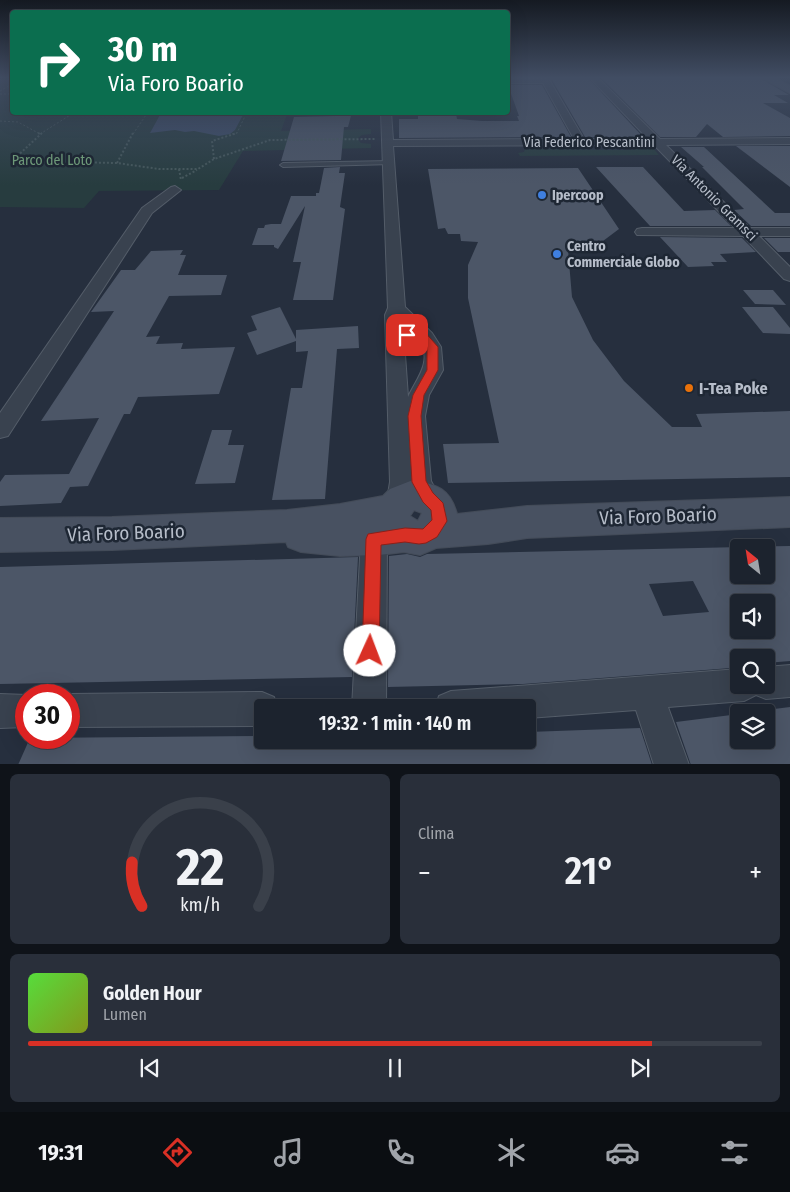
<!DOCTYPE html>
<html lang="it">
<meta charset="utf-8">
<style>
body{margin:0;font-family:"Fira Sans Condensed",sans-serif;background:#292f3a;color:#f1f3f6;height:100vh;display:flex;flex-direction:column;font-size:19px;white-space:nowrap}
*{box-sizing:border-box;margin:0}
p{font-size:16px;color:#a0a4aa}
.icon{flex:none;width:28px;height:28px;fill:none;stroke:currentColor;stroke-width:2;stroke-linecap:round;stroke-linejoin:round}
.map{position:relative;height:764px;overflow:hidden}
.panel{display:flex;flex-direction:column;gap:10px;padding:10px;background:#0f1319;flex:1}
.panel>*{flex:none}
.guide{position:absolute;left:10px;top:10px;width:500px;height:105px;border-radius:5px;box-shadow:0 5px 20px #0002,0 0 0 1px #3a404a;background:#0b6e4f;color:#fff;overflow:hidden}
.needle{width:32px;rotate:330deg}
.tools{position:absolute;left:730px;top:539px;display:grid;gap:10px}
.tools a{display:grid;place-items:center;width:45px;height:45px;border-radius:5px;background:#1c232e;box-shadow:0 5px 20px #0002,0 0 0 1px #3a404a;font-size:25px}
.speed{position:absolute;left:15px;top:684px;display:flex;gap:10px;font-size:25px;font-weight:700;text-align:center}
.speed>*{display:grid;place-content:center;width:65px;height:65px;border-radius:50%;background:#1c232e;box-shadow:0 5px 20px #0002,0 0 0 1px #3a404a;line-height:1}
.speed .limit{border:8px solid #d22;background:#fff;color:#111}
.pin{position:absolute;display:grid;place-items:center;width:42px;height:42px;color:#fff;margin:-21px;border-radius:10px;box-shadow:0 2px 8px #0006}
.me{position:absolute;width:55px;margin:-28px;rotate:2deg;stroke-linejoin:round;filter:drop-shadow(0 0 4px #0008)}
.turn{display:flex;align-items:center;gap:18px;height:105px;padding:0 15px;font-size:22px}
.turn .icon{width:65px;height:65px;stroke-width:2.5}
.turn b{display:block;font-size:35px;line-height:42px}
.big{font-size:38px;font-weight:600;line-height:1.1}
.panel .tile{flex:1;display:flex;flex-direction:column;justify-content:center;gap:8px;min-width:0;padding:0 18px;border-radius:8px;background:#292f3a}
.panel .dial{align-items:center;gap:0}
.dial svg{height:130px;overflow:visible;fill:none;stroke:#3a404a;stroke-width:7;stroke-linecap:round;text-anchor:middle}
.dial text{fill:#f1f3f6;stroke:none}
.song{display:flex;align-items:center;gap:15px}
.cover{width:60px;height:60px;border-radius:8px;background:linear-gradient(135deg,hsl(110 70% 55%),hsl(70 70% 35%))}
.played{height:5px;border-radius:2px;background:linear-gradient(90deg,#d93025 85%,#3a404a 85%)}
.keys{display:flex;justify-content:space-around;direction:ltr}
.heat{display:flex;justify-content:space-between;align-items:center;font-size:28px;direction:ltr}
.panel .tiles{flex:1;display:grid;gap:10px;grid-template-columns:1fr 1fr}
.tile:last-child{grid-column:span 2}
.trip{position:absolute;left:254px;top:699px;width:282px;height:50px;border-radius:5px;background:#1c232e;box-shadow:0 5px 20px #0002,0 0 0 1px #3a404a;font-weight:600;line-height:50px;text-align:center}
.menu{display:flex;height:80px;justify-content:space-around;align-items:center;background:#0b0e12;color:#a0a4aa}
.menu .icon{width:35px;height:35px}
.menu .active{color:#d93025}
.menu b{font-size:22px;color:#f1f3f6}
.map>svg:first-child{display:block}
.green{fill:#273c3f}
.water{fill:#3c4c67}
.building{fill:#4c5667;fill-rule:evenodd}
.lines{fill:none;stroke-linecap:round;stroke-linejoin:round}
.lane-casing{stroke:#545d69;stroke-width:2}
.street-casing{stroke:#545d69;stroke-width:2}
.secondary-casing{stroke:#434b58;stroke-width:2}
.path-far1{stroke:#46595c;stroke-width:1;stroke-dasharray:2 2;stroke-linecap:butt}
.path{stroke:#46595c;stroke-width:2;stroke-dasharray:2 2;stroke-linecap:butt}
.lane{fill:#39424f;fill-rule:evenodd}
.street{fill:#39424f;fill-rule:evenodd}
.secondary{fill:#485161;fill-rule:evenodd}
.route{fill:#d93025;stroke:#8d1f18}
.shop-dot{fill:#3f7fe0;stroke:#1e2734;stroke-width:2}
.food-dot{fill:#e8710a;stroke:#1e2734;stroke-width:2}
.labels{text-anchor:middle;dominant-baseline:central;stroke-width:5;stroke-linejoin:round;paint-order:stroke}
.far-street-label{font-size:14px;fill:#b6bdc9;stroke:#1e2734}
.far-park-label{font-size:14px;fill:#6e9979;stroke:#1e2734}
.far-poi-label{font-size:14px;font-weight:bold;fill:#b6bdc9;stroke:#1e2734;text-anchor:start}
.poi-label{font-size:16px;font-weight:bold;fill:#b6bdc9;stroke:#1e2734;text-anchor:start}
.near-street-label{font-size:19px;fill:#b6bdc9;stroke:#1e2734}
</style>
<div class="map">
<svg width="790" height="765" viewBox="0 0 790 765">
<rect width="100%" height="100%" fill="#262f3e"/>
<g class="green">
<path d="M 2,78 L 12,78 L 12,112 L 288,112 L 281,131 L 371,129 L 371,134 L 362,135 L 357,139 L 361,143 L 371,144 L 371,148 L 243,151 L 219,190 L 99,191 L 84,208 L 0,207 L 0,79 Z"/>
<path d="M 652,147 L 659,155 L 520,156 L 518,153 L 524,152 L 525,149 L 630,150 Z"/>
</g>
<path class="water" d="M 161,113 L 161,112 L 244,113 L 235,130 L 230,134 L 219,136 L 194,131 L 185,132 L 175,130 L 150,133 Z"/>
<g class="building">
<path d="M 548,78 L 588,78 L 643,137 L 585,137 L 552,80 Z"/>
<path d="M 601,78 L 760,78 L 789,95 L 774,95 L 788,103 L 763,103 L 790,118 L 790,136 L 723,137 L 707,124 L 696,137 L 660,137 Z"/>
<path d="M 508,85 L 542,85 L 571,137 L 399,138 L 399,119 L 418,119 L 418,112 L 456,114 L 457,119 L 482,121 L 519,121 L 517,116 L 519,116 Z"/>
<path d="M 336,112 L 352,112 L 348,127 L 344,127 L 341,160 L 281,161 L 294,117 L 335,116 Z"/>
<path d="M 736,146 L 790,146 L 790,187 Z"/>
<path d="M 681,147 L 704,147 L 775,213 L 790,213 L 790,226 L 751,226 L 734,210 L 744,209 L 702,167 L 704,167 Z"/>
<path d="M 340,167 L 339,173 L 345,173 L 340,207 L 345,209 L 333,300 L 293,300 L 301,262 L 293,262 L 305,206 L 278,249 L 274,247 L 274,245 L 252,245 L 258,228 L 264,228 L 265,225 L 271,224 L 281,224 L 291,196 L 316,196 L 316,193 L 319,193 L 324,168 Z"/>
<path d="M 596,167 L 643,167 L 684,211 L 715,210 L 731,226 L 650,226 Z"/>
<path d="M 578,168 L 619,229 L 591,250 L 568,250 L 572,297 L 593,340 L 624,381 L 672,427 L 702,427 L 696,414 L 790,411 L 790,477 L 448,483 L 443,444 L 499,443 L 468,298 L 468,265 L 478,242 L 461,241 L 460,234 L 448,234 L 445,228 L 438,229 L 428,169 Z"/>
<path d="M 660,237 L 742,238 L 756,252 L 720,254 L 727,262 L 711,262 L 714,266 L 688,267 Z"/>
<path d="M 764,238 L 790,238 L 790,252 L 778,252 Z"/>
<path d="M 183,250 L 180,255 L 186,255 L 178,275 L 227,275 L 221,295 L 169,296 L 146,337 L 160,336 L 156,344 L 183,343 L 181,349 L 235,347 L 219,394 L 138,397 L 130,414 L 124,414 L 88,486 L 70,487 L 61,503 L 0,506 L 0,482 L 5,475 L 69,474 L 99,418 L 41,421 L 114,311 L 91,312 L 121,270 L 135,270 L 151,251 Z"/>
<path d="M 743,290 L 773,290 L 786,305 L 755,304 Z"/>
<path d="M 280,307 L 296,339 L 296,330 L 358,326 L 359,348 L 337,349 L 325,499 L 272,500 L 291,388 L 302,388 L 308,351 L 296,352 L 296,341 L 257,355 L 247,333 L 257,330 L 251,316 Z"/>
<path d="M 742,307 L 773,307 L 790,328 L 790,334 L 763,333 Z"/>
<path d="M 212,430 L 232,430 L 228,445 L 244,445 L 235,483 L 195,484 Z"/>
<path d="M 790,546 L 790,661 L 766,663 L 766,658 L 739,658 L 739,667 L 731,668 L 523,684 L 388,687 L 389,556 L 407,554 L 420,557 L 427,554 ZM 739,548 L 766,548 L 766,575 L 739,575 ZM 693,581 L 709,612 L 663,616 L 649,584 ZM 739,602 L 766,602 L 766,630 L 739,630 Z"/>
<path d="M 358,557 L 352,677 L 0,684 L 0,567 Z"/>
<path d="M 790,707 L 790,765 L 691,765 L 676,722 L 739,714 L 739,740 L 766,740 L 766,712 L 750,712 Z"/>
<path d="M 640,728 L 652,765 L 18,765 L 30,738 L 262,736 L 262,740 L 528,740 L 528,732 Z"/>
</g>
<g class="lines">
<defs>
<path id="lane" d="M 390,161 L 392,162 L 392,164 L 283,167 L 280,165 L 283,163 Z"/>
<g id="street">
<path d="M 590,78 L 598,78 L 660,139 L 790,138 L 790,144 L 666,145 L 750,228 L 790,228 L 790,236 L 759,236 L 790,267 L 790,281 L 784,279 L 743,236 L 637,235 L 635,232 L 637,229 L 642,228 L 735,228 L 654,145 L 393,146 L 405,307 L 432,333 L 441,347 L 443,370 L 429,395 L 425,416 L 431,481 L 440,498 L 437,506 L 428,509 L 419,506 L 412,493 L 408,508 L 399,511 L 390,508 L 387,500 L 390,482 L 385,315 L 388,308 L 381,112 L 391,112 L 393,140 L 574,139 L 543,83 L 508,83 L 508,79 L 546,79 L 550,81 L 584,139 L 648,139 ZM 403,326 C 409,332 416,336 420,343 C 433,361 415,381 408,397 Z"/>
<path d="M 175,186 L 181,190 L 152,213 L 8,436 L 0,438 L 0,413 L 142,208 L 171,187 Z"/>
<path d="M 374,527 L 383,530 L 387,539 L 386,708 L 352,708 L 361,539 L 365,530 Z"/>
<path d="M 790,665 L 790,697 L 766,699 L 756,695 L 744,701 L 668,707 L 689,765 L 654,765 L 636,710 L 528,718 L 528,708 L 435,708 L 439,696 L 451,691 L 739,669 L 739,685 L 766,685 L 766,667 Z"/>
<path d="M 262,692 L 274,697 L 278,708 L 262,708 L 262,726 L 69,727 L 69,694 Z"/>
<path d="M 0,694 L 27,695 L 26,727 L 0,728 Z"/>
</g>
<g id="secondary">
<path d="M 762,78 L 775,78 L 790,86 L 790,93 Z"/>
<path d="M 413,480 C 437,485 450,488 457,514 L 527,506 L 790,497 L 790,527 L 527,538 L 488,544 L 436,548 L 420,555 L 404,552 L 379,555 L 340,556 L 301,552 L 288,547 L 286,542 L 112,550 L 0,552 L 0,518 L 112,517 L 287,510 L 340,504 L 383,496 L 390,489 ZM 414,510 L 422,513 L 418,521 L 410,516 Z"/>
</g>
</defs>
<use href="#lane" class="lane-casing"/>
<use href="#street" class="street-casing"/>
<use href="#secondary" class="secondary-casing"/>
<g class="path-far1">
<path d="M 0,91 L 12,84"/>
<path d="M 0,94 L 12,94"/>
<path d="M 0,121 L 18,122 L 40,134"/>
<path d="M 40,134 L 75,112"/>
<path d="M 133,134 L 148,112"/>
<path d="M 232,134 L 237,133 L 247,112"/>
</g>
<g class="path">
<path d="M 38,133 L 40,134"/>
<path d="M 42,133 L 12,161 L 117,163 L 159,169 L 198,169 L 214,159 L 270,140 L 375,139"/>
<path d="M 214,159 L 212,141 L 237,133"/>
<path d="M 117,163 L 133,133"/>
<path d="M 179,169 L 181,180"/>
<path d="M 182,178 L 197,170"/>
</g>
<use href="#lane" class="lane"/>
<use href="#street" class="street"/>
<use href="#secondary" class="secondary"/>
</g>
<linearGradient id="sky" x2="0" y2="1"><stop stop-color="#151a22"/><stop offset="0.42" stop-color="#414d63"/><stop offset="1" stop-color="#414d63" stop-opacity="0"/></linearGradient>
<rect width="790" height="185" fill="url(#sky)"/>
<path class="route" d="M 420,330 L 424,331 L 438,347 L 438,370 L 424,395 L 421,416 L 426,481 L 433,493 L 443,503 L 447,521 L 437,537 L 426,543 L 419,544 L 405,542 L 381,545 L 379,651 L 377,657 L 370,660 L 364,657 L 362,651 L 366,539 L 368,534 L 405,528 L 423,529 L 432,520 L 431,510 L 423,502 L 412,482 L 408,416 L 413,395 L 427,370 L 427,347 L 418,336 L 407,338 L 402,335 L 404,332 Z"/>
<g class="shop-dot">
<circle cx="542" cy="195" r="5"/>
<circle cx="557" cy="254" r="5"/>
</g>
<circle class="food-dot" cx="689" cy="388" r="5"/>
<g class="labels">
<g class="far-street-label">
<text x="589" y="142">Via Federico Pescantini</text>
<text transform="translate(714 198) rotate(45)">Via Antonio Gramsci</text>
</g>
<g class="far-park-label">
<text x="52" y="160">Parco del Loto</text>
</g>
<g class="far-poi-label">
<text x="552" y="195">Ipercoop</text>
<text x="567" y="246">Centro<tspan x="567" dy="16">Commerciale Globo</tspan></text>
</g>
<g class="poi-label">
<text x="699" y="388">I-Tea Poke</text>
</g>
<g class="near-street-label">
<text transform="translate(658 516) rotate(-2)">Via Foro Boario</text>
<text transform="translate(126 533) rotate(-2)">Via Foro Boario</text>
</g>
</g>
</svg>
<div class="tools">
<a><svg class="needle" viewBox="-14 -14 28 28"><path d="M0-13l5 13h-10z" fill="#e53935"/><path d="M0 13l5-13h-10z" fill="#a0a4aa"/></svg></a>
<a><svg class="icon" aria-label="sound" viewBox="0 0 24 24"><path d="M4 9h4l5-4v14l-5-4H4zM17 9q2 3 0 6"/></svg></a>
<a><svg class="icon" aria-label="search" viewBox="0 0 24 24"><circle cx="10" cy="10" r="6"/><path d="M15 15l6 6"/></svg></a>
<a><svg class="icon" aria-label="layers" viewBox="0 0 24 24"><path d="M12 4l9 5-9 5-9-5zM3 14l9 5 9-5"/></svg></a>
</div>
<div class="speed"><div class="limit">30</div></div>
<div class="pin" style="left:407px;top:335px;background:#d93025"><svg class="icon" aria-label="arrive" viewBox="0 0 24 24"><path d="M6 21V4h12l-3 4 3 4H6"/></svg></div>
<svg class="me" style="left:370px;top:651px" viewBox="-20 -20 40 40"><circle r="19" fill="#fff"/><path d="M0-13L10 11 0 6-10 11z" fill="#d93025"/></svg>
<div class="trip">19:32 · 1 min · 140 m</div>
<div class="guide">
<div class="turn"><svg class="icon" aria-label="right" viewBox="0 0 24 24"><path d="M7 20v-9h11M14 6l5 5-5 5"/></svg><div><b>30 m</b>Via Foro Boario</div></div>
</div>
</div>
<section class="panel">
<div class="tiles">
<div class="tile dial"><svg viewBox="0 0 100 80">
<path d="M14 69A42 42 0 1 1 86 69"/>
<path d="M14 69A42 42 0 0 1 8 42" stroke="#d93025"/>
<text x="50" y="56" font-size="32" font-weight="700">22</text>
<text x="50" y="72" font-size="11">km/h</text>
</svg></div>
<div class="tile"><p>Clima</p>
<div class="heat"><a>−</a><b class="big">21°</b><a>+</a></div>
</div>
<div class="tile">
<div class="song"><i class="cover"></i><div><b>Golden Hour</b><p>Lumen</p></div></div>
<div class="played"></div>
<div class="keys"><svg class="icon" aria-label="previous" viewBox="0 0 24 24"><path d="M18 5L8 12l10 7zM5 5v14"/></svg><svg class="icon" aria-label="pause" viewBox="0 0 24 24"><path d="M8 5v14M16 5v14"/></svg><svg class="icon" aria-label="next" viewBox="0 0 24 24"><path d="M6 5l10 7-10 7zM19 5v14"/></svg></div>
</div>
</div>
</section>
<nav class="menu">
<b>19:31</b>
<svg class="icon active" aria-label="directions" viewBox="0 0 24 24"><path d="M12 3l9 9-9 9-9-9zM9 14v-3h6M13 9l2 2-2 2"/></svg>
<svg class="icon" aria-label="music" viewBox="0 0 24 24"><path d="M9 18V5l10-2v13"/><circle cx="6" cy="18" r="3"/><circle cx="16" cy="16" r="3"/></svg>
<svg class="icon" aria-label="phone" viewBox="0 0 24 24"><path d="M5 4h4l2 5-3 2q2 4 5 5l2-3 5 2v4C11 20 4 13 5 4z"/></svg>
<svg class="icon" aria-label="climate" viewBox="0 0 24 24"><path d="M12 3v18M4 7l16 10M4 17L20 7"/></svg>
<svg class="icon" aria-label="car" viewBox="0 0 24 24"><path d="M5 17H2v-5l4-1 3-4h7l3 4 3 1v5h-3M9 17h6M6 11h13"/><circle cx="7" cy="17" r="2"/><circle cx="17" cy="17" r="2"/></svg>
<svg class="icon" aria-label="filters" viewBox="0 0 24 24"><path d="M4 7h16M4 17h16"/><circle cx="9" cy="7" r="2"/><circle cx="15" cy="17" r="2"/></svg>
</nav>
